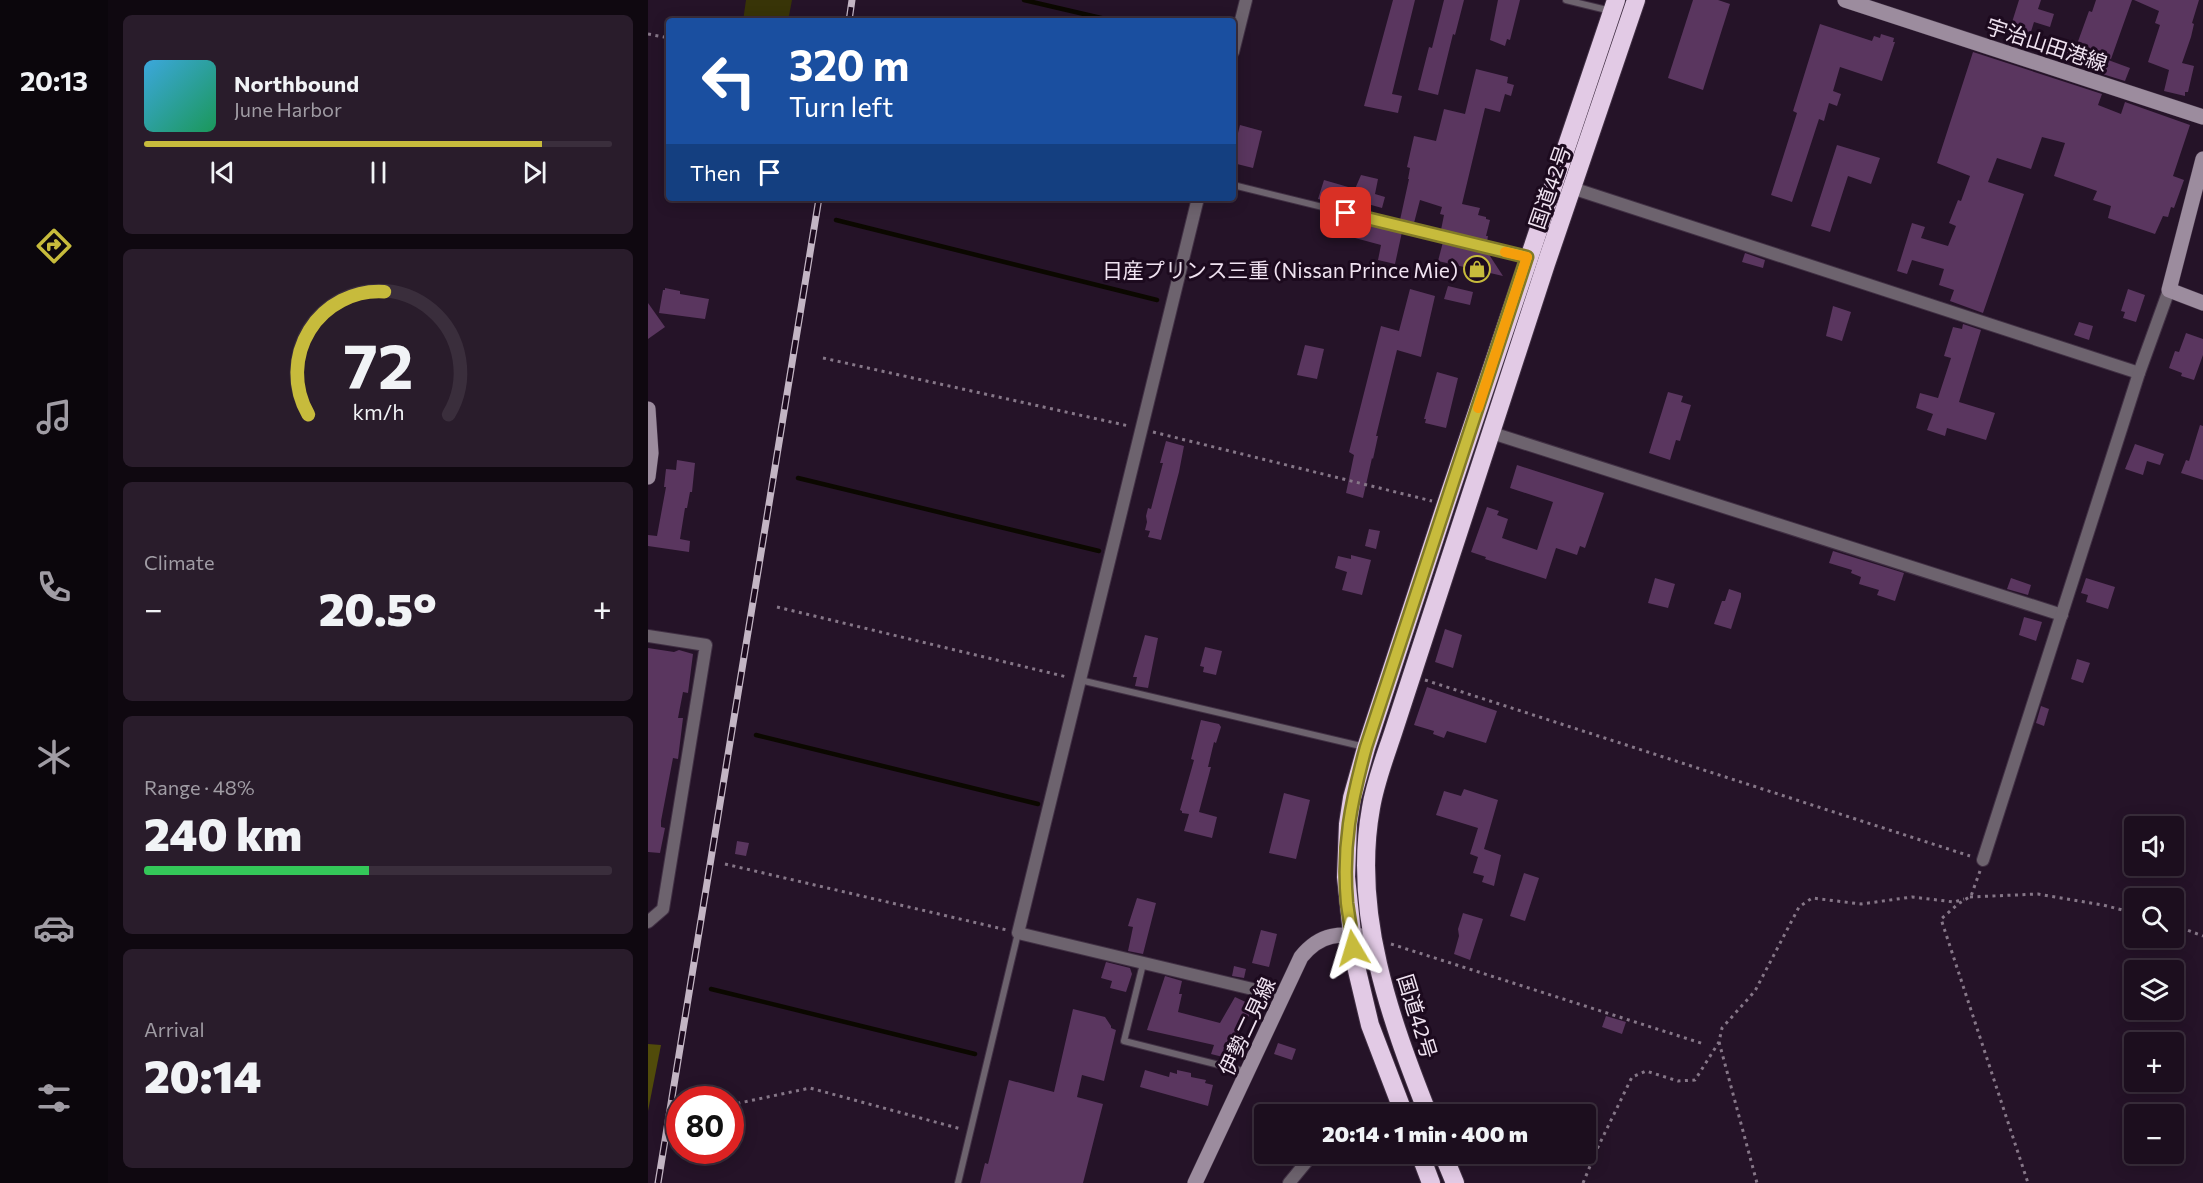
<!DOCTYPE html>
<meta charset="utf-8">
<style>
body{margin:0;font-family:Commissioner,"Noto Sans JP",sans-serif;background:#291c2b;color:#f1f3f6;height:100vh;display:flex;flex-direction:column;font-size:22px;white-space:nowrap}
*{box-sizing:border-box;margin:0}
p{font-size:20px;color:#a09ca4}
.icon{flex:none;width:33px;height:33px;fill:none;stroke:currentColor;stroke-width:2;stroke-linecap:round;stroke-linejoin:round}
.map{position:relative;flex:1;overflow:hidden}
.drawer{display:flex;flex-direction:column;gap:15px;padding:15px;background:#0f0810;width:540px}
.drawer>*{flex:none}
.banner{position:absolute;left:18px;top:18px;width:570px;height:183px;border-radius:6px;box-shadow:0 3px 15px #0003,0 0 0 2px #3a2e3c;background:#1a4fa0;color:#fff;overflow:hidden}
.buttons{position:absolute;left:1476px;top:816px;display:grid;gap:12px}
.buttons a{display:grid;place-items:center;width:60px;height:60px;border-radius:6px;background:#1c0e1e;box-shadow:0 3px 15px #0003,0 0 0 2px #3a2e3c;font-size:30px}
.speed{position:absolute;left:18px;top:1086px;display:flex;gap:12px;font-size:30px;font-weight:700;text-align:center}
.speed>*{display:grid;place-content:center;width:78px;height:78px;border-radius:50%;background:#1c0e1e;box-shadow:0 3px 15px #0003,0 0 0 2px #3a2e3c;line-height:1}
.speed .limit{border:9px solid #d22;background:#fff;color:#111}
.pin{position:absolute;display:grid;place-items:center;width:51px;height:51px;color:#fff;margin:-26px;border-radius:12px;box-shadow:0 3px 9px #0006}
.me{position:absolute;width:66px;margin:-33px;rotate:353deg;stroke-linejoin:round;filter:drop-shadow(0 0 4px #0008)}
.turn{display:flex;align-items:center;gap:21px;height:126px;padding:0 24px;font-size:27px}
.turn .icon{width:78px;height:78px;stroke-width:2.5}
.turn b{display:block;font-size:42px;line-height:51px}
.then{display:flex;align-items:center;height:57px;padding:0 24px;background:#0003;gap:12px;font-size:22px}
.big{font-size:45px;font-weight:800;line-height:1.1}
.drawer .tile{flex:1;display:flex;flex-direction:column;justify-content:center;gap:9px;min-width:0;padding:0 21px;border-radius:9px;background:#291c2b}
.drawer .dial{align-items:center;gap:0}
.dial svg{height:156px;overflow:visible;fill:none;stroke:#3a2e3c;stroke-width:7;stroke-linecap:round;text-anchor:middle}
.dial text{fill:#f1f3f6;stroke:none}
.song{display:flex;align-items:center;gap:18px}
.cover{width:72px;height:72px;border-radius:9px;background:linear-gradient(135deg,hsl(200 70% 55%),hsl(150 70% 35%))}
.played{height:6px;border-radius:3px;background:linear-gradient(90deg,#c7bb3c 85%,#3a2e3c 85%)}
.keys{display:flex;justify-content:space-around;direction:ltr}
.heat{display:flex;justify-content:space-between;align-items:center;font-size:33px;direction:ltr}
.charge{height:9px;border-radius:4px;background:linear-gradient(90deg,#34c759 48%,#3a2e3c 0)}
.trip{position:absolute;left:606px;top:1104px;width:342px;height:60px;border-radius:6px;background:#1c0e1e;box-shadow:0 3px 15px #0003,0 0 0 2px #3a2e3c;font-weight:800;line-height:60px;text-align:center}
main{display:flex;flex:1;min-height:0}
.tab-bar{display:flex;flex-direction:column;width:108px;justify-content:space-around;align-items:center;background:#0b060c;color:#a09ca4}
.tab-bar .icon{width:42px;height:42px}
.tab-bar .selected{color:#c7bb3c}
.tab-bar b{font-size:27px;color:#f1f3f6}
.map>svg:first-child{display:block}
.green{fill:#383407}
.forest{fill:#514b0a}
.lines{fill:none;stroke-linecap:round;stroke-linejoin:round}
.stream{stroke:#0b0800;stroke-width:4.5}
.building{fill:#5a365f}
.lane-casing{stroke:#413044;stroke-width:8}
.street-casing{stroke:#413044;stroke-width:14}
.secondary-casing{stroke:#413044;stroke-width:16}
.highway-casing{stroke:#413044;stroke-width:20}
.path{stroke:#867788;stroke-width:3;stroke-dasharray:3 4.5;stroke-linecap:butt}
.lane{stroke:#6d636e;stroke-width:6}
.street{stroke:#6d636e;stroke-width:12}
.secondary{stroke:#9c8c9e;stroke-width:15}
.highway{stroke:#e2cae5;stroke-width:18}
.rail-casing{stroke:#c3b5c4;stroke-width:7}
.rail{stroke:#1c0a1e;stroke-width:4.5;stroke-dasharray:14;stroke-linecap:butt}
.route-casing{stroke:#817a27;stroke-width:15}
.route{stroke:#c7bb3c;stroke-width:10}
.slow{stroke:#f59e0b;stroke-width:10}
.labels{text-anchor:middle;dominant-baseline:central;stroke-width:6;stroke-linejoin:round;paint-order:stroke}
.street-label{font-size:21px;fill:#efe2f0;stroke:#1c0a1e}
.poi-label{font-size:21px;fill:#efe2f0;stroke:#1c0a1e;text-anchor:end}
</style>
<main>
<nav class="tab-bar">
<b>20:13</b>
<svg class="icon selected" aria-label="directions" viewBox="0 0 24 24"><path d="M12 3l9 9-9 9-9-9zM9 14v-3h6M13 9l2 2-2 2"/></svg>
<svg class="icon" aria-label="music" viewBox="0 0 24 24"><path d="M9 18V5l10-2v13"/><circle cx="6" cy="18" r="3"/><circle cx="16" cy="16" r="3"/></svg>
<svg class="icon" aria-label="phone" viewBox="0 0 24 24"><path d="M5 4h4l2 5-3 2q2 4 5 5l2-3 5 2v4C11 20 4 13 5 4z"/></svg>
<svg class="icon" aria-label="climate" viewBox="0 0 24 24"><path d="M12 3v18M4 7l16 10M4 17L20 7"/></svg>
<svg class="icon" aria-label="car" viewBox="0 0 24 24"><path d="M5 17H2v-5l4-1 3-4h7l3 4 3 1v5h-3M9 17h6M6 11h13"/><circle cx="7" cy="17" r="2"/><circle cx="17" cy="17" r="2"/></svg>
<svg class="icon" aria-label="filters" viewBox="0 0 24 24"><path d="M4 7h16M4 17h16"/><circle cx="9" cy="7" r="2"/><circle cx="15" cy="17" r="2"/></svg>
</nav>
<section class="drawer">
<div class="tile">
<div class="song"><i class="cover"></i><div><b>Northbound</b><p>June Harbor</p></div></div>
<div class="played"></div>
<div class="keys"><svg class="icon" aria-label="previous" viewBox="0 0 24 24"><path d="M18 5L8 12l10 7zM5 5v14"/></svg><svg class="icon" aria-label="pause" viewBox="0 0 24 24"><path d="M8 5v14M16 5v14"/></svg><svg class="icon" aria-label="next" viewBox="0 0 24 24"><path d="M6 5l10 7-10 7zM19 5v14"/></svg></div>
</div>
<div class="tile dial"><svg viewBox="0 0 100 80">
<path d="M14 69A42 42 0 1 1 86 69"/>
<path d="M14 69A42 42 0 0 1 53 6" stroke="#c7bb3c"/>
<text x="50" y="56" font-size="32" font-weight="700">72</text>
<text x="50" y="72" font-size="11">km/h</text>
</svg></div>
<div class="tile"><p>Climate</p>
<div class="heat"><a>−</a><b class="big">20.5°</b><a>+</a></div>
</div>
<div class="tile"><p>Range · 48%</p><b class="big">240 km</b><div class="charge"></div></div>
<div class="tile"><p>Arrival</p><b class="big">20:14</b></div>
</section>
<div class="map">
<svg width="1555" height="1183" viewBox="0 0 1555 1183">
<rect width="100%" height="100%" fill="#251328"/>
<path class="green" d="M 98,0 L 144,0 L 140,21 L 95,21 Z"/>
<path class="forest" d="M 0,1044 L 13,1045 L 0,1111 Z"/>
<g class="lines">
<g class="stream">
<path d="M 376,0 L 466,21"/>
<path d="M 188,220 L 509,300"/>
<path d="M 150,478 L 451,551"/>
<path d="M 108,735 L 390,804"/>
<path d="M 63,989 L 327,1054"/>
</g>
</g>
<g class="building">
<path d="M 745,0 L 767,0 L 744,94 L 754,96 L 750,113 L 716,106 Z"/>
<path d="M 796,0 L 816,0 L 807,35 L 805,34 L 790,95 L 770,90 L 781,47 L 784,48 Z"/>
<path d="M 850,0 L 872,0 L 862,40 L 859,39 L 857,46 L 842,40 Z"/>
<path d="M 1045,0 L 1070,0 L 1082,4 L 1055,90 L 1020,78 Z"/>
<path d="M 1371,0 L 1393,0 L 1390,9 L 1406,14 L 1402,27 L 1386,22 L 1380,41 L 1360,35 Z"/>
<path d="M 1448,0 L 1484,0 L 1463,59 L 1428,47 L 1441,11 L 1444,12 Z"/>
<path d="M 1486,0 L 1551,0 L 1544,23 L 1546,24 L 1543,37 L 1534,63 L 1546,66 L 1540,92 L 1537,92 L 1537,96 L 1516,91 L 1521,70 L 1500,62 L 1512,25 L 1507,23 L 1511,11 Z"/>
<path d="M 1172,24 L 1224,41 L 1226,36 L 1232,38 L 1233,34 L 1246,38 L 1245,42 L 1247,42 L 1234,81 L 1192,67 L 1185,91 L 1193,94 L 1189,106 L 1181,103 L 1176,121 L 1171,119 L 1144,202 L 1123,195 L 1149,113 L 1145,111 Z"/>
<path d="M 1408,37 L 1424,43 L 1418,62 L 1401,56 Z"/>
<path d="M 1325,52 L 1454,94 L 1450,105 L 1473,114 L 1477,102 L 1542,125 L 1525,176 L 1536,180 L 1526,208 L 1523,207 L 1520,217 L 1515,216 L 1507,234 L 1460,218 L 1463,206 L 1445,200 L 1449,191 L 1406,176 L 1417,143 L 1394,137 L 1383,169 L 1349,158 L 1340,182 L 1376,194 L 1335,313 L 1302,301 L 1306,290 L 1291,285 L 1296,269 L 1264,260 L 1259,274 L 1249,271 L 1264,223 L 1277,227 L 1273,238 L 1300,246 L 1308,226 L 1301,223 L 1310,200 L 1313,201 L 1322,176 L 1289,163 Z"/>
<path d="M 1452,57 L 1482,68 L 1477,81 L 1448,72 Z"/>
<path d="M 828,69 L 860,77 L 859,83 L 866,85 L 863,96 L 857,94 L 852,112 L 837,108 L 814,204 L 832,208 L 830,215 L 838,217 L 838,219 L 842,220 L 838,236 L 840,236 L 839,242 L 793,230 L 796,215 L 792,214 L 794,207 L 772,200 L 766,223 L 752,220 L 761,179 L 760,179 L 762,168 L 759,167 L 766,136 L 788,141 L 796,109 L 817,114 Z"/>
<path d="M 592,125 L 614,131 L 605,168 L 585,163 L 585,153 Z"/>
<path d="M 1189,145 L 1232,158 L 1223,184 L 1200,176 L 1182,232 L 1163,226 Z"/>
<path d="M 713,175 L 730,179 L 727,194 L 737,197 L 734,208 L 684,194 L 682,202 L 670,199 L 676,180 L 707,189 Z"/>
<path d="M 711,221 L 754,232 L 747,264 L 730,260 L 733,245 L 707,238 Z"/>
<path d="M 795,242 L 840,253 L 855,276 L 790,261 Z"/>
<path d="M 1097,253 L 1117,260 L 1115,268 L 1094,262 Z"/>
<path d="M 800,286 L 825,292 L 822,305 L 796,299 Z"/>
<path d="M 17,288 L 32,291 L 32,294 L 61,299 L 57,319 L 11,313 L 15,290 L 17,290 Z"/>
<path d="M 762,289 L 787,296 L 773,357 L 749,350 L 728,436 L 730,436 L 725,459 L 724,458 L 715,498 L 698,493 L 706,455 L 701,452 L 733,326 L 751,331 Z"/>
<path d="M 1480,289 L 1497,295 L 1488,322 L 1475,318 L 1477,312 L 1473,311 Z"/>
<path d="M 0,303 L 17,327 L 0,339 Z"/>
<path d="M 1185,306 L 1203,312 L 1194,341 L 1178,336 Z"/>
<path d="M 1431,322 L 1445,326 L 1441,340 L 1426,335 Z"/>
<path d="M 1315,324 L 1333,330 L 1311,402 L 1347,413 L 1338,440 L 1299,428 L 1297,436 L 1279,430 L 1285,414 L 1268,408 L 1272,393 L 1290,398 L 1303,358 L 1296,356 L 1305,327 L 1314,329 Z"/>
<path d="M 1538,333 L 1555,339 L 1555,355 L 1546,380 L 1533,376 L 1534,373 L 1521,368 L 1527,351 L 1531,352 Z"/>
<path d="M 657,345 L 676,349 L 669,379 L 649,375 Z"/>
<path d="M 789,372 L 810,378 L 798,428 L 777,423 L 778,419 L 776,419 Z"/>
<path d="M 1020,392 L 1035,396 L 1033,402 L 1043,405 L 1032,441 L 1028,440 L 1022,460 L 1001,453 Z"/>
<path d="M 1552,425 L 1555,426 L 1555,480 L 1533,473 L 1538,460 L 1541,461 Z"/>
<path d="M 518,441 L 536,446 L 531,472 L 513,540 L 500,537 L 502,531 L 497,530 L 499,522 L 498,516 L 500,508 L 503,509 L 515,463 L 512,463 Z"/>
<path d="M 1487,444 L 1516,454 L 1512,465 L 1499,461 L 1495,475 L 1477,469 Z"/>
<path d="M 29,460 L 47,463 L 44,492 L 42,492 L 39,508 L 37,508 L 32,539 L 42,541 L 41,552 L 0,546 L 0,535 L 9,536 L 18,487 L 16,487 L 18,469 L 28,470 Z"/>
<path d="M 869,465 L 956,493 L 937,548 L 932,546 L 929,555 L 908,548 L 898,579 L 837,559 L 838,557 L 823,552 L 839,507 L 851,511 L 849,515 L 860,519 L 854,538 L 889,550 L 905,502 L 862,488 Z"/>
<path d="M 721,529 L 732,531 L 728,549 L 717,546 Z"/>
<path d="M 1185,551 L 1256,573 L 1247,601 L 1229,595 L 1231,590 L 1211,584 L 1213,577 L 1203,573 L 1204,570 L 1181,563 Z"/>
<path d="M 703,555 L 723,560 L 714,595 L 694,590 L 699,572 L 687,568 L 690,556 L 703,559 Z"/>
<path d="M 1007,578 L 1027,584 L 1020,608 L 1000,603 Z"/>
<path d="M 1363,578 L 1383,585 L 1380,595 L 1359,589 Z"/>
<path d="M 1438,578 L 1467,587 L 1460,609 L 1438,602 L 1440,595 L 1433,593 Z"/>
<path d="M 1081,589 L 1093,593 L 1093,597 L 1083,629 L 1066,624 L 1074,601 L 1077,601 Z"/>
<path d="M 1376,617 L 1394,622 L 1388,641 L 1371,635 Z"/>
<path d="M 797,629 L 814,635 L 805,668 L 787,662 Z"/>
<path d="M 497,635 L 510,638 L 500,688 L 487,686 L 489,677 L 485,677 Z"/>
<path d="M 557,647 L 574,651 L 568,675 L 555,672 L 556,667 L 552,666 Z"/>
<path d="M 0,648 L 26,652 L 31,650 L 45,654 L 40,693 L 35,692 L 30,718 L 35,718 L 30,759 L 25,758 L 13,821 L 13,827 L 17,828 L 12,853 L 0,852 Z"/>
<path d="M 1429,659 L 1442,663 L 1435,683 L 1423,679 Z"/>
<path d="M 779,687 L 849,711 L 838,743 L 799,731 L 796,738 L 785,734 L 786,731 L 766,725 Z"/>
<path d="M 1393,706 L 1401,709 L 1396,726 L 1388,723 Z"/>
<path d="M 553,720 L 571,724 L 573,727 L 568,743 L 566,742 L 560,767 L 563,767 L 551,812 L 569,817 L 564,838 L 536,831 L 541,814 L 534,813 L 534,811 L 532,810 L 546,760 L 543,759 Z"/>
<path d="M 816,789 L 850,800 L 836,849 L 853,855 L 846,886 L 834,882 L 836,876 L 825,873 L 830,857 L 822,854 L 830,828 L 788,815 L 796,791 L 813,796 Z"/>
<path d="M 636,793 L 662,800 L 648,859 L 621,853 Z"/>
<path d="M 89,841 L 101,843 L 98,856 L 87,854 Z"/>
<path d="M 876,873 L 891,878 L 877,921 L 862,916 Z"/>
<path d="M 489,898 L 508,903 L 495,954 L 480,951 L 485,927 L 480,926 Z"/>
<path d="M 815,913 L 835,919 L 822,960 L 806,954 L 811,936 L 810,929 Z"/>
<path d="M 613,930 L 629,934 L 621,967 L 604,963 Z"/>
<path d="M 458,962 L 482,968 L 484,974 L 478,992 L 462,988 L 464,981 L 453,978 Z"/>
<path d="M 586,966 L 598,969 L 596,978 L 584,976 Z"/>
<path d="M 517,976 L 534,981 L 531,994 L 534,994 L 530,1012 L 572,1023 L 587,997 L 606,1006 L 596,1025 L 593,1024 L 588,1043 L 583,1042 L 579,1058 L 563,1054 L 566,1045 L 499,1030 Z"/>
<path d="M 425,1009 L 457,1017 L 463,1026 L 463,1028 L 468,1030 L 456,1081 L 434,1075 L 429,1097 L 455,1104 L 435,1183 L 332,1183 L 337,1163 L 340,1164 L 361,1080 L 406,1092 Z"/>
<path d="M 958,1016 L 978,1022 L 974,1034 L 954,1027 Z"/>
<path d="M 630,1043 L 648,1049 L 644,1060 L 626,1054 Z"/>
<path d="M 497,1070 L 521,1077 L 522,1072 L 529,1074 L 529,1070 L 543,1073 L 543,1077 L 558,1080 L 557,1083 L 565,1085 L 560,1106 L 492,1087 Z"/>
</g>
<g class="lines">
<defs>
<g id="lane">
<path d="M 918,0 L 963,11"/>
<path d="M 585,185 L 879,257"/>
<path d="M 432,680 L 717,747"/>
<path d="M 495,964 L 476,1041 L 599,1072"/>
<path d="M 310,1183 L 370,933"/>
</g>
<g id="street">
<path d="M 585,52 L 598,0"/>
<path d="M 924,188 L 1491,373"/>
<path d="M 550,198 L 370,933 L 634,996"/>
<path d="M 844,433 L 1414,615"/>
<path d="M 0,636 L 58,645 L 15,909 L 0,922"/>
<path d="M 1335,860 L 1491,373 L 1521,290"/>
<path d="M 701,1114 L 709,1109 L 720,1114"/>
<path d="M 641,1183 L 665,1154"/>
</g>
<g id="secondary">
<path d="M 1197,0 L 1555,117"/>
<path d="M 1555,159 L 1521,290 L 1555,303"/>
<path d="M 0,409 L 3,453 L 0,477"/>
<path d="M 547,1183 L 653,957 C 674,931 693,934 724,937"/>
</g>
<g id="highway">
<path d="M 756,1114 L 722,1025 L 707,962 L 698,877 L 700,824 L 704,798 L 718,748 L 798,504 L 968,0"/>
<path d="M 780,1114 C 742,1018 704,913 723,808 C 727,783 737,757 745,733 L 898,264 L 988,0"/>
<path d="M 772,1154 L 783,1183"/>
<path d="M 795,1154 L 807,1183"/>
</g>
</defs>
<use href="#lane" class="lane-casing"/>
<use href="#street" class="street-casing"/>
<use href="#secondary" class="secondary-casing"/>
<use href="#highway" class="highway-casing"/>
<g class="path">
<path d="M 0,34 L 21,38"/>
<path d="M 175,358 L 481,426"/>
<path d="M 505,432 L 784,501"/>
<path d="M 129,607 L 419,677"/>
<path d="M 777,680 L 1322,856"/>
<path d="M 77,864 L 359,930"/>
<path d="M 1332,871 L 1323,896 L 1310,904 L 1293,919 L 1380,1183"/>
<path d="M 1322,897 L 1390,894 L 1455,905 L 1486,913"/>
<path d="M 1526,925 L 1555,936"/>
<path d="M 743,944 L 1056,1044"/>
<path d="M 1071,1042 L 1109,1183"/>
<path d="M 82,1105 L 162,1088 L 313,1129"/>
<path d="M 935,1183 L 950,1147 L 984,1077 L 998,1071 L 1030,1081 L 1047,1080 L 1071,1042 L 1074,1028 L 1107,991 L 1151,907 L 1164,898 L 1213,904 L 1264,897 L 1306,902 L 1316,899"/>
</g>
<use href="#lane" class="lane"/>
<use href="#street" class="street"/>
<use href="#secondary" class="secondary"/>
<use href="#highway" class="highway"/>
<defs>
<g id="rail">
<path d="M 201,21 L 204,0"/>
<path d="M 10,1183 L 171,198"/>
</g>
</defs>
<use href="#rail" class="rail-casing"/>
<use href="#rail" class="rail"/>
</g>
<g class="lines">
<defs>
<path id="route" d="M 698,213 L 879,257 L 718,747 C 703,802 694,845 699,903 C 701,918 704,933 705,948"/>
</defs>
<use href="#route" class="route-casing"/>
<use href="#route" class="route"/>
<path class="slow" d="M 830,408 L 879,257 L 857,252"/>
</g>
<defs>
<symbol id="shop-ring" viewBox="-11 -11 22 22"><circle r="9.5" fill="#1c0a1e" stroke="#c7bb3c" stroke-width="1.5"/><path d="M-5-2.5h2.3a2.7 3.5 0 0 1 5.4 0H5L5.5 6h-11ZM-1.5-2.5h3a1.5 2.3 0 0 0-3 0Z" fill="#c7bb3c"/></symbol>
</defs>
<g fill-rule="evenodd">
<use href="#shop-ring" x="814" y="254" width="30" height="30"/>
</g>
<g class="labels">
<g class="street-label">
<text transform="translate(1399 44) rotate(18)">宇治山田港線</text>
<text transform="translate(901 187) rotate(-71)">国道42号</text>
<text transform="translate(770 1016) rotate(73)">国道42号</text>
<text transform="translate(598 1026) rotate(-65)">伊勢二見線</text>
</g>
<g class="poi-label">
<text x="810" y="269">日産プリンス三重 (Nissan Prince Mie)</text>
</g>
</g>
</svg>
<div class="buttons">
<a><svg class="icon" aria-label="sound" viewBox="0 0 24 24"><path d="M4 9h4l5-4v14l-5-4H4zM17 9q2 3 0 6"/></svg></a>
<a><svg class="icon" aria-label="search" viewBox="0 0 24 24"><circle cx="10" cy="10" r="6"/><path d="M15 15l6 6"/></svg></a>
<a><svg class="icon" aria-label="layers" viewBox="0 0 24 24"><path d="M12 4l9 5-9 5-9-5zM3 14l9 5 9-5"/></svg></a>
<a>+</a>
<a>−</a>
</div>
<div class="speed"><div class="limit">80</div></div>
<div class="pin" style="left:698px;top:213px;background:#d93025"><svg class="icon" aria-label="arrive" viewBox="0 0 24 24"><path d="M6 21V4h12l-3 4 3 4H6"/></svg></div>
<svg class="me" style="left:705px;top:948px" viewBox="-20 -20 40 40"><path d="M0-17L14 15 0 8-14 15z" fill="#c7bb3c" stroke="#fff" stroke-width="4"/></svg>
<div class="trip">20:14 · 1 min · 400 m</div>
<div class="banner">
<div class="turn"><svg class="icon" aria-label="left" viewBox="0 0 24 24"><path d="M17 20v-9H6M10 6l-5 5 5 5"/></svg><div><b>320 m</b>Turn left</div></div>
<div class="then">Then<svg class="icon" aria-label="arrive" viewBox="0 0 24 24"><path d="M6 21V4h12l-3 4 3 4H6"/></svg></div>
</div>
</div>
</main>
